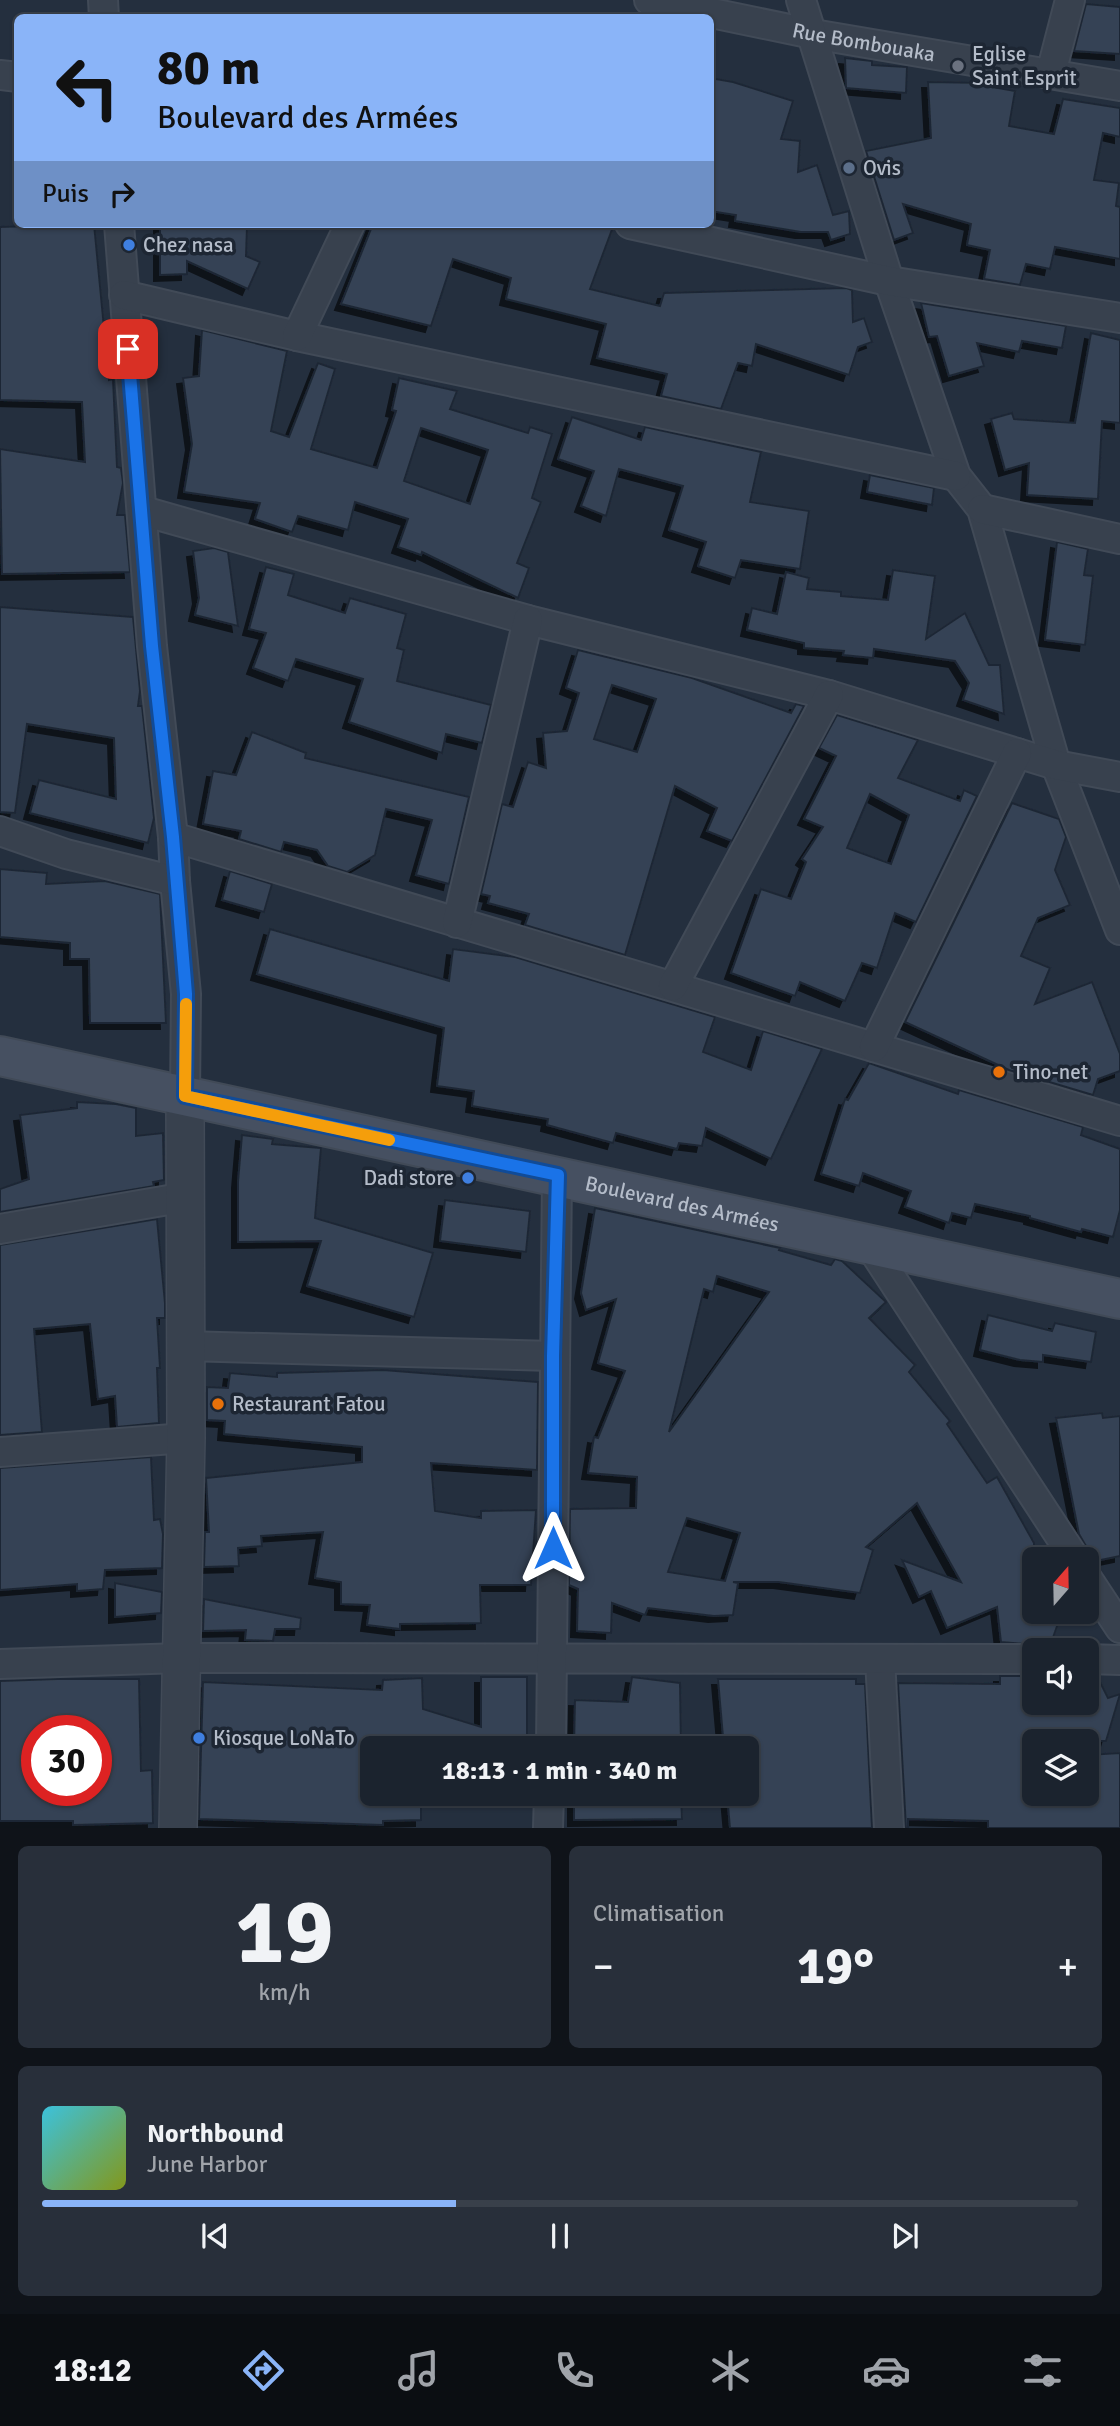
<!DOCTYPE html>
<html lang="fr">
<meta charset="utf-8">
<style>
body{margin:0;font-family:Signika,sans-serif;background:#282f3a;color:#f1f3f6;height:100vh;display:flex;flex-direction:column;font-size:26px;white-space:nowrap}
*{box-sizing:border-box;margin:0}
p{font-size:23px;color:#a0a4aa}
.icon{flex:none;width:38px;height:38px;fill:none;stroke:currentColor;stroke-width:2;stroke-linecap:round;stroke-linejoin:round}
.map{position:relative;height:1828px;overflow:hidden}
.details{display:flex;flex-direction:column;gap:18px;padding:18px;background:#0f1319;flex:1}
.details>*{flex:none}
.hud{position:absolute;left:14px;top:14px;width:700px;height:214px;border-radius:10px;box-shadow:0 2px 5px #0004,0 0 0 2px #39404a;background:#8ab4f8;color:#111;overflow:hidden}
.needle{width:46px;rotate:20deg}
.tools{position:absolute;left:1022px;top:1547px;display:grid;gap:14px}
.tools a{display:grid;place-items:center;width:77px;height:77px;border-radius:10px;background:#1b232e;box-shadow:0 2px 5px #0004,0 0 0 2px #39404a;font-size:35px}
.speed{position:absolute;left:21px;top:1715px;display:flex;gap:14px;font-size:35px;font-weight:700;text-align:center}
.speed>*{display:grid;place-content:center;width:91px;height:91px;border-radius:50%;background:#1b232e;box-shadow:0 2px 5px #0004,0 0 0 2px #39404a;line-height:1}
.speed .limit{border:10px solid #d22;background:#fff;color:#111}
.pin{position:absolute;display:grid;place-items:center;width:60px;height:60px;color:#fff;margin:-30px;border-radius:14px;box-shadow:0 4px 10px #0006}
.me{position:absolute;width:77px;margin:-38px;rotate:0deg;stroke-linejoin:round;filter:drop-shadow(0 0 5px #0008)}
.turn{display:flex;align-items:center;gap:24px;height:147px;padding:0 28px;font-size:32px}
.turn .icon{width:91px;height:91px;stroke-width:2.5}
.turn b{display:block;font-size:49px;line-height:60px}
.then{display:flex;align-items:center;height:66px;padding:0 28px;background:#0003;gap:14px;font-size:26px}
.big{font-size:52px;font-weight:700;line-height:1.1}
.details .tile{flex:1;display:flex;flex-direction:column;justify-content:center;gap:10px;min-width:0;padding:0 24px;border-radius:10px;background:#282f3a}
.details .dial{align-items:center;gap:0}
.dial b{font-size:91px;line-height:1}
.song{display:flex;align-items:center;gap:21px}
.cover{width:84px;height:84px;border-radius:10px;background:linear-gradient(135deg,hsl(190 70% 55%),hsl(70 70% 35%))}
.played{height:7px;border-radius:4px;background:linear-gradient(90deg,#8ab4f8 40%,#39404a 40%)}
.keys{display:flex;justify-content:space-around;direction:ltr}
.heat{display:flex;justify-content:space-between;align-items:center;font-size:38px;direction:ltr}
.details .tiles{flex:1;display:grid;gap:18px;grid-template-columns:1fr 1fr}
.tile:last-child{grid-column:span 2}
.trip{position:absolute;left:360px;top:1736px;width:399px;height:70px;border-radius:10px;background:#1b232e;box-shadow:0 2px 5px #0004,0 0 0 2px #39404a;font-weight:700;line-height:70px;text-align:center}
.dock{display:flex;height:112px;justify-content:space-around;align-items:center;background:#0b0e12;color:#a0a4aa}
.dock .icon{width:49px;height:49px}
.dock .active{color:#8ab4f8}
.dock b{font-size:32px;color:#f1f3f6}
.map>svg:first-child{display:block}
.building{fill:#364354;stroke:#1f2835;stroke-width:2;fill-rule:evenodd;filter:url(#shadow)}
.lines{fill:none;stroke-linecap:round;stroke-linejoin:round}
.minor-casing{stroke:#414a57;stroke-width:32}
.tertiary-casing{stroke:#414a57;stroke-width:40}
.secondary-casing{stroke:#414a57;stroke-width:42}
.minor{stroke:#38414e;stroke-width:28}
.tertiary{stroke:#38414e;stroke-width:37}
.secondary{stroke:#465061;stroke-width:38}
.route-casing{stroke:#114b97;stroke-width:18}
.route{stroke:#1a73e8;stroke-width:12}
.slow{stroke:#f59e0b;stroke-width:12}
.worship-dot{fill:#6b7280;stroke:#1d2633;stroke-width:2.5}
.service-dot{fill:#5c6f8a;stroke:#1d2633;stroke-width:2.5}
.shop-dot{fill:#3f7fe0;stroke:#1d2633;stroke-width:2.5}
.food-dot{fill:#e8710a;stroke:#1d2633;stroke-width:2.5}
.labels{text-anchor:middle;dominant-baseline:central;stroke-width:7;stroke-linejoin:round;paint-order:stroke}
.street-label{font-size:21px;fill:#b4bcc9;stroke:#1d2633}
.poi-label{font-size:21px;fill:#b4bcc9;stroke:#1d2633;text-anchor:start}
</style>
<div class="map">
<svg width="1120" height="1828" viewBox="0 0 1120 1828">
<defs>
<filter id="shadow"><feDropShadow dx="-6" dy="6" stdDeviation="0" flood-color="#0009"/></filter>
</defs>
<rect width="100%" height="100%" fill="#242f3e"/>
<g class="building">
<path d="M 1086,4 L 1120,7 L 1120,54 L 1074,51 Z"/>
<path d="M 845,58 L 872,61 L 872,65 L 907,67 L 906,93 L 846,88 Z"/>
<path d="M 710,78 L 733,82 L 793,101 L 781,139 L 800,141 L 798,172 L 817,165 L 833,215 L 849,211 L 850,234 L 831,240 L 828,232 L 801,232 L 735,221 L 736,215 L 710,211 Z"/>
<path d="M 928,82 L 986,83 L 986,86 L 1015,91 L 1009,126 L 1054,134 L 1063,99 L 1120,108 L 1120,137 L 1103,133 L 1094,180 L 1119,183 L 1116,206 L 1120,207 L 1120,259 L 1055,247 L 1050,269 L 1026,264 L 1020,285 L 984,279 L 990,250 L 967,245 L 971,224 L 903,204 L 913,233 L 894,240 L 866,151 L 931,138 Z"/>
<path d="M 94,224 L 109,380 L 113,379 L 117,467 L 121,468 L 123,483 L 117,515 L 125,515 L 130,572 L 2,574 L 0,449 L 85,462 L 82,402 L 0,400 L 0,227 Z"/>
<path d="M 160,224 L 247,227 L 246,256 L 260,262 L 248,289 L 187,261 L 187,274 L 160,275 Z"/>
<path d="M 373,224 L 614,224 L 590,289 L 660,306 L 664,293 L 846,288 L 852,290 L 853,322 L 864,318 L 872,342 L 858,347 L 849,375 L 756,344 L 752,366 L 738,363 L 721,409 L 661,396 L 667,374 L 597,358 L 606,324 L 506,299 L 511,278 L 453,259 L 431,326 L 341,304 Z"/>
<path d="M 921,303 L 1066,326 L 1062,348 L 1022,341 L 1019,352 L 977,343 L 984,366 L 949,376 L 937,336 L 929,337 Z"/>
<path d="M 202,330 L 287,351 L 271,431 L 289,437 L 318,363 L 335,369 L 311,449 L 377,468 L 396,411 L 392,410 L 399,378 L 457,391 L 450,409 L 528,433 L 530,427 L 552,434 L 532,498 L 541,502 L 517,563 L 529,568 L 518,598 L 422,552 L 421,555 L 398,547 L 408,519 L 355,502 L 348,530 L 298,516 L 292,532 L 255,519 L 260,503 L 184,492 L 192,444 L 183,378 L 199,376 ZM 421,428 L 488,450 L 470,504 L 404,481 Z"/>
<path d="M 1091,333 L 1120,340 L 1120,423 L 1102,421 L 1098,499 L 1027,495 L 1029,463 L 1005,470 L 991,419 L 1012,413 L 1014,419 L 1075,423 Z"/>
<path d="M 572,417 L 641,440 L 645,427 L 761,452 L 750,502 L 809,511 L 800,569 L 741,560 L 735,578 L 698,566 L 706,542 L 669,530 L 683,486 L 619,469 L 606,516 L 581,506 L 594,471 L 558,459 Z"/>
<path d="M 870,475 L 934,488 L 932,505 L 867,492 Z"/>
<path d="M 1057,542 L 1088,549 L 1084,575 L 1093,576 L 1085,645 L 1045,640 Z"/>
<path d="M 214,548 L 228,552 L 238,626 L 195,615 L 199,598 L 193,551 Z"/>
<path d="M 266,567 L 294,574 L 288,595 L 345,613 L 350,598 L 406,614 L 397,648 L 404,650 L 397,681 L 491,705 L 482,743 L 446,734 L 442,753 L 349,722 L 363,679 L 296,659 L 288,681 L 253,668 L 266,633 L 249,629 Z"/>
<path d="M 893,570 L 935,576 L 926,639 L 965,613 L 989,665 L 1000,665 L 1004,714 L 963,700 L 969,683 L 955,661 L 874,649 L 873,658 L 843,655 L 844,651 L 804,648 L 804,643 L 747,630 L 752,608 L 777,614 L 786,572 L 809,578 L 807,589 L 841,592 L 841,596 L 888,600 Z"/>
<path d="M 0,607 L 133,617 L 140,691 L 138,706 L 142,706 L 154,818 L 148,843 L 30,813 L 39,780 L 116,799 L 114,738 L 27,724 L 15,813 L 0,812 Z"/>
<path d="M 578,650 L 692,678 L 791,713 L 796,704 L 804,706 L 732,841 L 707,831 L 717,808 L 675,786 L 625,955 L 525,925 L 529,914 L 488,903 L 490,896 L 481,894 L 502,804 L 513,807 L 528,762 L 546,768 L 543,733 L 567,731 L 579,693 L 566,688 ZM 612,685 L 656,699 L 637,752 L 594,739 Z"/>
<path d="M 837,715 L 918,740 L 898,778 L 960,801 L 964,790 L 977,796 L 916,922 L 895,913 L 877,968 L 862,963 L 845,1001 L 800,982 L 795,996 L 731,973 L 761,889 L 791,899 L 806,862 L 802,859 L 823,827 L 804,819 L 836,756 L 819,748 ZM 870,794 L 909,815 L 891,864 L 847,848 Z"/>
<path d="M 252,732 L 306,753 L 305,758 L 469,797 L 449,884 L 416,875 L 432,820 L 386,809 L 375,855 L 347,872 L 328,866 L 317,850 L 284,842 L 281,852 L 239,839 L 241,831 L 203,824 L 213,771 L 236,775 Z"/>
<path d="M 1012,803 L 1059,819 L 1066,837 L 1055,870 L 1070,905 L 1038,918 L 1021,956 L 1050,968 L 1035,1004 L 1092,982 L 1120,1054 L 1120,1071 L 1098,1079 L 1093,1095 L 1009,1070 L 905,1022 Z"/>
<path d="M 0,869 L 47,873 L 46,884 L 105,881 L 160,894 L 166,1023 L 90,1023 L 89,959 L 70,959 L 70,943 L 0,937 Z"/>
<path d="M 230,871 L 272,884 L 264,912 L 222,900 Z"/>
<path d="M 270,929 L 449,981 L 453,949 L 515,957 L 715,1017 L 703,1052 L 751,1070 L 763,1031 L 822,1049 L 771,1159 L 706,1128 L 702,1146 L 679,1143 L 677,1149 L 616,1133 L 613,1143 L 547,1125 L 548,1119 L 472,1106 L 474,1091 L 437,1086 L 444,1028 L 257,974 Z"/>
<path d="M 869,1063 L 958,1094 L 959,1090 L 1083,1127 L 1081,1135 L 1120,1149 L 1120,1210 L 1113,1237 L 1082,1229 L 1081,1232 L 1030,1218 L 1030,1216 L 975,1204 L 971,1218 L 952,1213 L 949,1223 L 905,1207 L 911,1191 L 863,1173 L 859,1186 L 821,1174 L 845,1099 L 848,1100 Z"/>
<path d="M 77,1102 L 116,1104 L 136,1108 L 136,1136 L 163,1133 L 164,1180 L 153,1182 L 154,1186 L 0,1212 L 0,1189 L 29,1179 L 20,1115 L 77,1108 Z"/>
<path d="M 242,1135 L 273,1139 L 272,1144 L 321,1148 L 315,1218 L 433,1253 L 414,1317 L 307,1286 L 321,1241 L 238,1242 L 238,1182 Z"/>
<path d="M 445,1200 L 530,1211 L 526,1252 L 440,1241 Z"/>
<path d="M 595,1208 L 780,1248 L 779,1250 L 831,1265 L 835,1259 L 842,1261 L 886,1302 L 869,1318 L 915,1365 L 909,1372 L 950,1421 L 947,1424 L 987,1483 L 997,1477 L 1034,1543 L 1034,1612 L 1062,1612 L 1050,1646 L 1001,1642 L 997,1607 L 947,1628 L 931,1591 L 919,1597 L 902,1560 L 961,1582 L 917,1503 L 866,1547 L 873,1550 L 860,1593 L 779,1582 L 733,1582 L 738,1583 L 733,1615 L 714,1616 L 648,1608 L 645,1615 L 612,1603 L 611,1633 L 577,1631 L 578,1589 L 569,1585 L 570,1509 L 636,1508 L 637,1477 L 588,1473 L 594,1437 L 598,1438 L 625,1371 L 598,1363 L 616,1299 L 586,1310 L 581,1293 ZM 717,1276 L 769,1292 L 669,1432 L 704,1289 L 713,1292 ZM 687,1518 L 740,1533 L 725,1581 L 668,1572 Z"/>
<path d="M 157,1219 L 165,1303 L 165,1318 L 157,1318 L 160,1368 L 157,1368 L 159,1423 L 117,1427 L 115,1396 L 98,1399 L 90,1324 L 34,1329 L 42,1432 L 0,1435 L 0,1245 Z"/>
<path d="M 988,1315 L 1052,1331 L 1055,1323 L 1096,1332 L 1091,1362 L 1043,1355 L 1043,1362 L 1020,1360 L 980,1350 Z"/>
<path d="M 383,1370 L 538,1382 L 537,1470 L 431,1463 L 435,1511 L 481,1518 L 481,1511 L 536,1510 L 531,1585 L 480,1585 L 481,1623 L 400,1624 L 400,1629 L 367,1625 L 370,1605 L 341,1604 L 341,1582 L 315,1578 L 323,1532 L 261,1536 L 262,1546 L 238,1548 L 239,1566 L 204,1567 L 205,1532 L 209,1532 L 206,1478 L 362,1462 L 362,1447 L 224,1434 L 225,1421 L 207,1420 L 207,1387 L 228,1388 L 230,1373 L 277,1377 L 277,1373 Z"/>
<path d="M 1102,1413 L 1103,1418 L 1120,1416 L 1120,1556 L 1091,1562 L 1089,1551 L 1079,1534 L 1056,1418 Z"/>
<path d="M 151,1457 L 154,1520 L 160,1519 L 163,1534 L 162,1568 L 105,1570 L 103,1589 L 77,1591 L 77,1584 L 0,1590 L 0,1468 Z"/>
<path d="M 115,1583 L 162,1592 L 161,1613 L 115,1617 Z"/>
<path d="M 204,1599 L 301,1618 L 300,1629 L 275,1629 L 273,1641 L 245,1640 L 246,1630 L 203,1631 Z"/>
<path d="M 1000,1676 L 1034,1676 L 1034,1703 L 1087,1703 L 1087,1676 L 1097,1676 L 1108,1698 L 1120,1694 L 1106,1741 L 1034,1741 L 1034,1794 L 1087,1794 L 1087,1755 L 1120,1753 L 1120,1828 L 988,1828 L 988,1821 L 908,1819 L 908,1828 L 906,1828 L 898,1683 L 1000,1684 Z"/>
<path d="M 481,1677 L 527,1677 L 527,1741 L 531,1743 L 531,1748 L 373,1748 L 373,1794 L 421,1794 L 421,1820 L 383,1821 L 383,1825 L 199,1819 L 203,1682 L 382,1690 L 383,1680 L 422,1678 L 423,1709 L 481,1727 Z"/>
<path d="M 632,1677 L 680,1683 L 681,1748 L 574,1748 L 575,1700 L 628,1702 Z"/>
<path d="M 57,1679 L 139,1679 L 141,1771 L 152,1770 L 153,1823 L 73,1825 L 73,1821 L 0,1821 L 0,1681 ZM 37,1731 L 96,1731 L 96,1790 L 37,1790 Z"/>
<path d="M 718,1679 L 856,1679 L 856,1684 L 865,1684 L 872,1828 L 730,1828 L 727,1794 L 747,1794 L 747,1748 L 724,1748 Z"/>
<path d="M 574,1794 L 681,1794 L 682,1819 L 574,1820 Z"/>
</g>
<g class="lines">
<defs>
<g id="minor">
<path d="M 103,0 L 104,18"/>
<path id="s1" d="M 649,0 L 813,34 L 1120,86"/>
<path d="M 801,0 L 889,281 L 956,476 L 982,509 L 1056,765 L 1120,930"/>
<path d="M 1051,73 L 1070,0"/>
<path d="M 0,75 L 18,77"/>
<path d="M 119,224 L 152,646 L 173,837 L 175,881 L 186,994 L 185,1096"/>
<path d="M 630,224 L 889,281 L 1120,318"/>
<path d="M 124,295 L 297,336 L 956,476"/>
<path d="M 297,336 L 350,224"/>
<path d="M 982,509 L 1120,539"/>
<path d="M 143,511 L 528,620 L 829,695 L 1056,765 L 1120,777"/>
<path d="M 0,831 L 66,854 L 175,881"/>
<path d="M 173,837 L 1120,1121"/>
<path d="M 457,923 L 528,620"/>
<path d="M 673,986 L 829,695"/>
<path d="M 874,1047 L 1017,753"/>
<path d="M 0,1229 L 186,1197"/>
<path d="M 871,1247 L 1075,1559"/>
<path d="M 185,1346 L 553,1356"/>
<path d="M 0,1452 L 186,1438"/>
<path d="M 1087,1578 L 1120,1628"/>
<path d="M 880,1659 L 889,1828"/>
<path d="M 1087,1659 L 1120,1660"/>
<path d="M 0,1664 L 181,1658 L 1034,1659"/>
<path d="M 551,1748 L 557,1175"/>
<path d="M 548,1828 L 549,1794"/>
</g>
<path id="tertiary" d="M 178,1828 L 186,1438 L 185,1096"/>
<g id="secondary">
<path id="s2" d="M 0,1056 L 1120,1299"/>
</g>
</defs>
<use href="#minor" class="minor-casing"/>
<use href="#tertiary" class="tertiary-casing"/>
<use href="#secondary" class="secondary-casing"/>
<use href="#minor" class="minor"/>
<use href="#tertiary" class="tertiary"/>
<use href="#secondary" class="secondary"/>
</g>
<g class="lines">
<defs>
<path id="route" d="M 128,349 L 152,646 L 173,837 L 186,994 L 185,1096 L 558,1175 L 553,1356 L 553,1548"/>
</defs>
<use href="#route" class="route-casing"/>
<use href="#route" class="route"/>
<path class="slow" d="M 186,1004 L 185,1096 L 389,1140"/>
</g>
<circle class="worship-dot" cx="958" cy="66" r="7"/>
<circle class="service-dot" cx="849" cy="168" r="7"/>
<g class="shop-dot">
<circle cx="129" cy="245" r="7"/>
<circle cx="468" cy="1178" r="7"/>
<circle cx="199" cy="1738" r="7"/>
</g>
<g class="food-dot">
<circle cx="999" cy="1072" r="7"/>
<circle cx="218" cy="1404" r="7"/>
</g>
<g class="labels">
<g class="street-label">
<text stroke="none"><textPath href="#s1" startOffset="219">Rue Bombouaka</textPath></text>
<text stroke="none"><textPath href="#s2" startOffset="698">Boulevard des Armées</textPath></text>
</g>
<g class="poi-label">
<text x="972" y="54">Eglise<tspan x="972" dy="24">Saint Esprit</tspan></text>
<text x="863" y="168">Ovis</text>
<text x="143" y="245">Chez nasa</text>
<text x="1013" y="1072">Tino-net</text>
<text x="454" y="1178" text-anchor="end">Dadi store</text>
<text x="232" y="1404">Restaurant Fatou</text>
<text x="213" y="1738">Kiosque LoNaTo</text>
</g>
</g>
</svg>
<div class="tools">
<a><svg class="needle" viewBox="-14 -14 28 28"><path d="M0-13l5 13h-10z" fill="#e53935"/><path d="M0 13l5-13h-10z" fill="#a0a4aa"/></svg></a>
<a><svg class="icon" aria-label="sound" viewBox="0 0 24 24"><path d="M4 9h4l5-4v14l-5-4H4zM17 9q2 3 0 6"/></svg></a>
<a><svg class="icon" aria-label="layers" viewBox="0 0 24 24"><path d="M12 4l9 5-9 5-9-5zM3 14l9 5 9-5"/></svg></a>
</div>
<div class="speed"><div class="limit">30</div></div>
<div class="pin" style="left:128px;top:349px;background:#d93025"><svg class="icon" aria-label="arrive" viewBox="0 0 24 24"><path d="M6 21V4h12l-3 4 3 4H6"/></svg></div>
<svg class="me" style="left:553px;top:1548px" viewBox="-20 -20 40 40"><path d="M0-17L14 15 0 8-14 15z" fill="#1a73e8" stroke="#fff" stroke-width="4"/></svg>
<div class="trip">18:13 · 1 min · 340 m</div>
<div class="hud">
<div class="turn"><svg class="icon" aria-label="left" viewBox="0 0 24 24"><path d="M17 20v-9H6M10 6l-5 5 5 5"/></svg><div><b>80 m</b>Boulevard des Armées</div></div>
<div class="then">Puis<svg class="icon" aria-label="right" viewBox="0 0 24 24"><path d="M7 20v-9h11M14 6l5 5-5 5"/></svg></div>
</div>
</div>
<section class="details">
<div class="tiles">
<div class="tile dial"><b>19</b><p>km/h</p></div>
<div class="tile"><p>Climatisation</p>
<div class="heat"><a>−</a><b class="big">19°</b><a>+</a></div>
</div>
<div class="tile">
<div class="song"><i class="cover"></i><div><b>Northbound</b><p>June Harbor</p></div></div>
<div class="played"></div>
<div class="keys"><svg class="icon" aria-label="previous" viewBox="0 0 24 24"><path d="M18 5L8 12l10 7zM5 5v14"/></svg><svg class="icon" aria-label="pause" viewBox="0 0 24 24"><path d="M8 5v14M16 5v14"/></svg><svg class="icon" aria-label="next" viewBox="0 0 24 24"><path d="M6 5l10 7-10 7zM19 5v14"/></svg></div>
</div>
</div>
</section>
<nav class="dock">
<b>18:12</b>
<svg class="icon active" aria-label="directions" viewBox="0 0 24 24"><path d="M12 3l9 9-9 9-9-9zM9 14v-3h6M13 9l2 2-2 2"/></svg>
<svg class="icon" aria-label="music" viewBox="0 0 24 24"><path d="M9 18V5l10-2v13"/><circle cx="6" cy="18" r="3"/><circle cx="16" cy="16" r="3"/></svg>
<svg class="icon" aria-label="phone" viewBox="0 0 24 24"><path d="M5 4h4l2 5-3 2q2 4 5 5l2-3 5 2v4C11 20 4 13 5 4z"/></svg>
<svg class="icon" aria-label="climate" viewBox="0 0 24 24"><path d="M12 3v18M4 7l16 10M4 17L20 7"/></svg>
<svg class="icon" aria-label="car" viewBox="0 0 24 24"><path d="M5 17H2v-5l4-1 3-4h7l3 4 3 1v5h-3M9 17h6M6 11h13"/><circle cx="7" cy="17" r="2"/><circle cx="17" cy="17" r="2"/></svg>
<svg class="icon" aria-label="filters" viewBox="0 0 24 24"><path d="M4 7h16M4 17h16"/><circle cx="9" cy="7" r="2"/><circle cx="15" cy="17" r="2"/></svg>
</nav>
